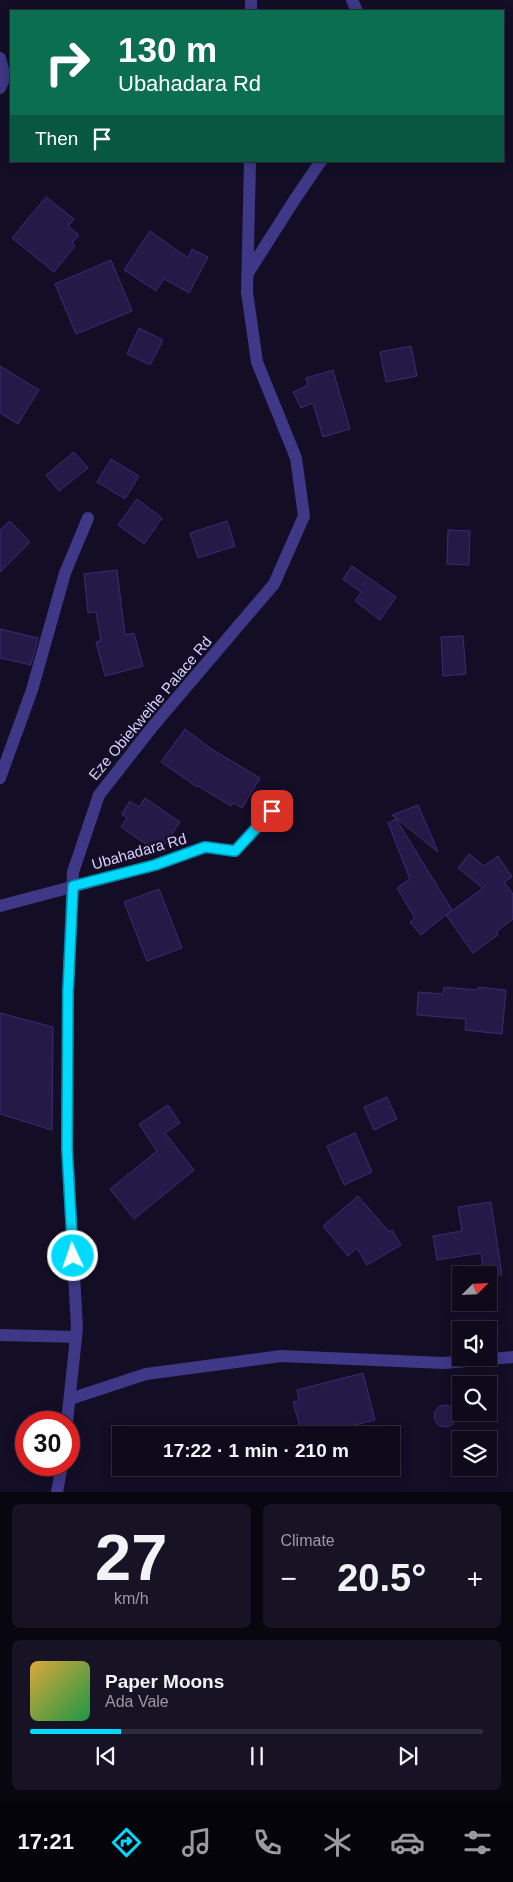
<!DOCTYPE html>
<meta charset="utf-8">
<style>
body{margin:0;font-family:Arial,sans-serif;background:#171325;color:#f1f3f6;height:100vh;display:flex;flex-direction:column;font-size:19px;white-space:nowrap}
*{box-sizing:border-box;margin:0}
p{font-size:16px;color:#9b9aa3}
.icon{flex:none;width:28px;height:28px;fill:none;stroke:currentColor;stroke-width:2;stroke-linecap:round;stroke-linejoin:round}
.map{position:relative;height:1492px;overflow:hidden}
.drawer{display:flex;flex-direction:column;gap:12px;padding:12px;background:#08060f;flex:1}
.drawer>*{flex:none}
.top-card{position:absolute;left:10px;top:10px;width:494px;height:152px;border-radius:0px;box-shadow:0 2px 12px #0003,0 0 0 1px #2e2b3b;background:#0b6e4f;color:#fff;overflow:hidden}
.needle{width:32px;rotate:66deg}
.fabs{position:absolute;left:452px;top:1266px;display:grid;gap:10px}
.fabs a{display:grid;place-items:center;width:45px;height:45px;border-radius:0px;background:#0e0a1c;box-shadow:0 2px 12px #0003,0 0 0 1px #2e2b3b;font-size:25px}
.speed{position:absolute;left:15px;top:1411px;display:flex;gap:10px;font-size:25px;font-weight:700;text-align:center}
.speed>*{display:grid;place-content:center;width:65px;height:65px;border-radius:50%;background:#0e0a1c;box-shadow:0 2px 12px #0003,0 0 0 1px #2e2b3b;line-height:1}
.speed .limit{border:8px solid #d22;background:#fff;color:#111}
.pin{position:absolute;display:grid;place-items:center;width:42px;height:42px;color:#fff;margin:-21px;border-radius:10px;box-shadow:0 2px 8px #0006}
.me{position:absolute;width:55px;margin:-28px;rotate:357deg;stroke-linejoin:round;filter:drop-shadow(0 0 4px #0008)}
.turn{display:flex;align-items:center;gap:18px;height:105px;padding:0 25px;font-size:22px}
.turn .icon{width:65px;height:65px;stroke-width:2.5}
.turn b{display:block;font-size:35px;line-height:42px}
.then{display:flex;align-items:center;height:48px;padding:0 25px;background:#0003;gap:10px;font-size:19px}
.big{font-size:38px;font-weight:700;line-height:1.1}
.drawer .widget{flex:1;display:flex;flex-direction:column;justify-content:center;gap:8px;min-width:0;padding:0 18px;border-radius:8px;background:#171325}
.drawer .dial{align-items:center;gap:0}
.dial b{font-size:65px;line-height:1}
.song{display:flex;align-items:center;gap:15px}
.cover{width:60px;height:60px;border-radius:8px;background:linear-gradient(135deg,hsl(40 70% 55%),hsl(140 70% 35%))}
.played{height:5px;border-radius:2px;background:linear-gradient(90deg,#00dafe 20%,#2e2b3b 20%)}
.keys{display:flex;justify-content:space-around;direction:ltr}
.heat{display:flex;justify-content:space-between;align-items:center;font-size:28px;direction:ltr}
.drawer .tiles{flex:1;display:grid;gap:12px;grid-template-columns:1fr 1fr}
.widget:last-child{grid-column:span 2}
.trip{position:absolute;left:112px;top:1426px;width:288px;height:50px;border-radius:0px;background:#0e0a1c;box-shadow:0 2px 12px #0003,0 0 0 1px #2e2b3b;font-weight:700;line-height:50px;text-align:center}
.dock{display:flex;height:80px;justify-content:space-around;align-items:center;background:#06040b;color:#9b9aa3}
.dock .icon{width:35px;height:35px}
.dock .current{color:#00dafe}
.dock b{font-size:22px;color:#f1f3f6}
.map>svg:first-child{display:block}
.building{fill:#251a47;stroke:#3c2b74}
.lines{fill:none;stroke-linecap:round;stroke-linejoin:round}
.street{stroke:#3e3886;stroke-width:12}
.route-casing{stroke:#008ea5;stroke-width:12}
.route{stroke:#00dafe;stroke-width:9}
.labels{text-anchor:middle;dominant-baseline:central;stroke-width:5;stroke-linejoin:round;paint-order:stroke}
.street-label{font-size:15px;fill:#dad3ff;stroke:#130e26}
</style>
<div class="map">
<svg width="513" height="1492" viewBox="0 0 513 1492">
<rect width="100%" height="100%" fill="#130e26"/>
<g class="building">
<path d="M 46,197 L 74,219 L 68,226 L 79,235 L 72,243 L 75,246 L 54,272 L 12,238 Z"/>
<path d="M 150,231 L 188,258 L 192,249 L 208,257 L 189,293 L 164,279 L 156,291 L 124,270 Z"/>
<path d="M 111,260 L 132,311 L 76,334 L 55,284 Z"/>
<path d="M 139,328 L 163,340 L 150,365 L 127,354 Z"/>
<path d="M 411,346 L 417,376 L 386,382 L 380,352 Z"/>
<path d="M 0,366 L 39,390 L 18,424 L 0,413 Z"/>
<path d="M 333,370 L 350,429 L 323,437 L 313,403 L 301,408 L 293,392 L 308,385 L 306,378 Z"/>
<path d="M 74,452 L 88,468 L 59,491 L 46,475 Z"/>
<path d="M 111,459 L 139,476 L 125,499 L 97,482 Z"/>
<path d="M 137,499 L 162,518 L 144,544 L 118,525 Z"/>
<path d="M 10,521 L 30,542 L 0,572 L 0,530 Z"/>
<path d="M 227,521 L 235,546 L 198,558 L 190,533 Z"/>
<path d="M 448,530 L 470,531 L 469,565 L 447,564 Z"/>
<path d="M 352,566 L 396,597 L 380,620 L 355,601 L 361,592 L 343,579 Z"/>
<path d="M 117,570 L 125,635 L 134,633 L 143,666 L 105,676 L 96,642 L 101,641 L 96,612 L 88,613 L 84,574 Z"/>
<path d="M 0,629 L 38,638 L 31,665 L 0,658 Z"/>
<path d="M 463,636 L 466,674 L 443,676 L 441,637 Z"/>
<path d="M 185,729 L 210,748 L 260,778 L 242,808 L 234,803 L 231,806 L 198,786 L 197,787 L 161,762 Z"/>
<path d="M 145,798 L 180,822 L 159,853 L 121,827 L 127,818 L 122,814 L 130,801 L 139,807 Z"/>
<path d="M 418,805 L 438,852 L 392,815 Z"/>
<path d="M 396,819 L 452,910 L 421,935 L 410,922 L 415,918 L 397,888 L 410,879 L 388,823 Z"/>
<path d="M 469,854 L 484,866 L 498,856 L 512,877 L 504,882 L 513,894 L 513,919 L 496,932 L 498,935 L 473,953 L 446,915 L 483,888 L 458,868 Z"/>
<path d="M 159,889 L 182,948 L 147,961 L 124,902 Z"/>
<path d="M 444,987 L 477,990 L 478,987 L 506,990 L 502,1034 L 465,1030 L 466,1019 L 417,1015 L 418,992 L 443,994 Z"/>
<path d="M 0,1013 L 53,1027 L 52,1130 L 0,1114 Z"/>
<path d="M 387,1097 L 397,1119 L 374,1130 L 364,1107 Z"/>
<path d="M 168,1105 L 180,1123 L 165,1133 L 194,1170 L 134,1219 L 110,1189 L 157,1151 L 139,1124 Z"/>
<path d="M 355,1133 L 372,1172 L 344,1185 L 327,1146 Z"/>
<path d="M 358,1196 L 389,1232 L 392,1230 L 401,1245 L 367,1265 L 357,1248 L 348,1256 L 323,1226 Z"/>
<path d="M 491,1202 L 502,1275 L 484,1275 L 481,1253 L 437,1260 L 433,1236 L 462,1231 L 458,1207 Z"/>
<path d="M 363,1373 L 375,1420 L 315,1435 L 302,1435 L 293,1402 L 299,1401 L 297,1390 Z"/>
<circle cx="445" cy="1416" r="11"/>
</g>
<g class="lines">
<g class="street">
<path d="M 251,0 L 251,11"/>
<path d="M 352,0 L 357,11"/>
<path d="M 0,58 L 5,77 L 0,88"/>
<path d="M 248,273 L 295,199 L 321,161"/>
<path d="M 0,778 L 32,690 L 65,573 L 88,518"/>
<path d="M 0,906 L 155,865 L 205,847 L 235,851 L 281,800"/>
<path d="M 0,1335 L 76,1337"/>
<path d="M 70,1399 L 146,1374 L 281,1356 L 444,1363 L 513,1357"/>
<path d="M 67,1422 L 77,1328 L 67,1148 L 68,991 L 73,872 L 99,795 L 153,726 L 274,584 L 304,516 L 296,458 L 257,362 L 247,292 L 250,161"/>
<path d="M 57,1492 L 62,1465"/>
</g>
</g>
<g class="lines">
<defs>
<path id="route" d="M 73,1256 L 67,1148 L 68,991 L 73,886 L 155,865 L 205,847 L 235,851 L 272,811"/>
</defs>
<use href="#route" class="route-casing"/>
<use href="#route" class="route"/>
</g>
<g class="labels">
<g class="street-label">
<text transform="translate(150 708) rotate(-50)">Eze Obiekweihe Palace Rd</text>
<text transform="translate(139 851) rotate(-16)">Ubahadara Rd</text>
</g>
</g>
</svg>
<div class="fabs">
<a><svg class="needle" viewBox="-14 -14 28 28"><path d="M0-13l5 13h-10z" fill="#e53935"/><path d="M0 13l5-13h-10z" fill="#9b9aa3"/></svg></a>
<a><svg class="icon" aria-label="sound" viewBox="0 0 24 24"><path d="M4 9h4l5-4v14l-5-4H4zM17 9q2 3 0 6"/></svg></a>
<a><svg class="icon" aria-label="search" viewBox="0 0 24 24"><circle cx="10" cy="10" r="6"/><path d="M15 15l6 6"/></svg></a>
<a><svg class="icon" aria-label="layers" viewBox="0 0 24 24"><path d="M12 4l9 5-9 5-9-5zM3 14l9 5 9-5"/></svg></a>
</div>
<div class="speed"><div class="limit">30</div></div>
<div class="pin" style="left:272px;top:811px;background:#d93025"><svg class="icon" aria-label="arrive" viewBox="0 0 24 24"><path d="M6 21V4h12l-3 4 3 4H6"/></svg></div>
<svg class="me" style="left:73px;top:1256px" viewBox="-20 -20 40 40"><circle r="17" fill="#00dafe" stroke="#fff" stroke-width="3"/><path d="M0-11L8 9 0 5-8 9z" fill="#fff"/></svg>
<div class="trip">17:22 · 1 min · 210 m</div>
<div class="top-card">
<div class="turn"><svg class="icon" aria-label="right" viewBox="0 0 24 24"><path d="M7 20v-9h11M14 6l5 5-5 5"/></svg><div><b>130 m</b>Ubahadara Rd</div></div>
<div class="then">Then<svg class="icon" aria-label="arrive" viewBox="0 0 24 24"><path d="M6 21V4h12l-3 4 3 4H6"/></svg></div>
</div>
</div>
<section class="drawer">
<div class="tiles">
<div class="widget dial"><b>27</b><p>km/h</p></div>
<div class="widget"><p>Climate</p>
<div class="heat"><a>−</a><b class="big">20.5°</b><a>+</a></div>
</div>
<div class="widget">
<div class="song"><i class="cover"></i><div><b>Paper Moons</b><p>Ada Vale</p></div></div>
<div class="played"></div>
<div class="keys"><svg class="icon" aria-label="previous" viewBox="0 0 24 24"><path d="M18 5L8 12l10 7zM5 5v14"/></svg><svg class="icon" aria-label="pause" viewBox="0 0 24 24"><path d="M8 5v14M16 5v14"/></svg><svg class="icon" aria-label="next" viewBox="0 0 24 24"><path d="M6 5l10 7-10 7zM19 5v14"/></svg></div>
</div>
</div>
</section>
<nav class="dock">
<b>17:21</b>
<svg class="icon current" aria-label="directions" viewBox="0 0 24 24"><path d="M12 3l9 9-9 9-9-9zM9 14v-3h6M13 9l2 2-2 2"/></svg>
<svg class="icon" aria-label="music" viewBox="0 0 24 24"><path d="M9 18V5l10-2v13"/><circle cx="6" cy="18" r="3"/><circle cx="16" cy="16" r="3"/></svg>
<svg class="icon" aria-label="phone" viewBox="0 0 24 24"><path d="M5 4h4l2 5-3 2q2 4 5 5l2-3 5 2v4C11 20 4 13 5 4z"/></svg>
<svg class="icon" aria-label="climate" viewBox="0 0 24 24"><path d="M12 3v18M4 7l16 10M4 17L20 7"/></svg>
<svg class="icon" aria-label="car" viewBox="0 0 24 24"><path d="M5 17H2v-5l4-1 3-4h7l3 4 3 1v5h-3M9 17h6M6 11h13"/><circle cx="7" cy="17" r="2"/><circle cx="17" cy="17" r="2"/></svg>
<svg class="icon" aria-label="filters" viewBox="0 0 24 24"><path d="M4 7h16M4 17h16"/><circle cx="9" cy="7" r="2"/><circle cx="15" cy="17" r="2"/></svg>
</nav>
